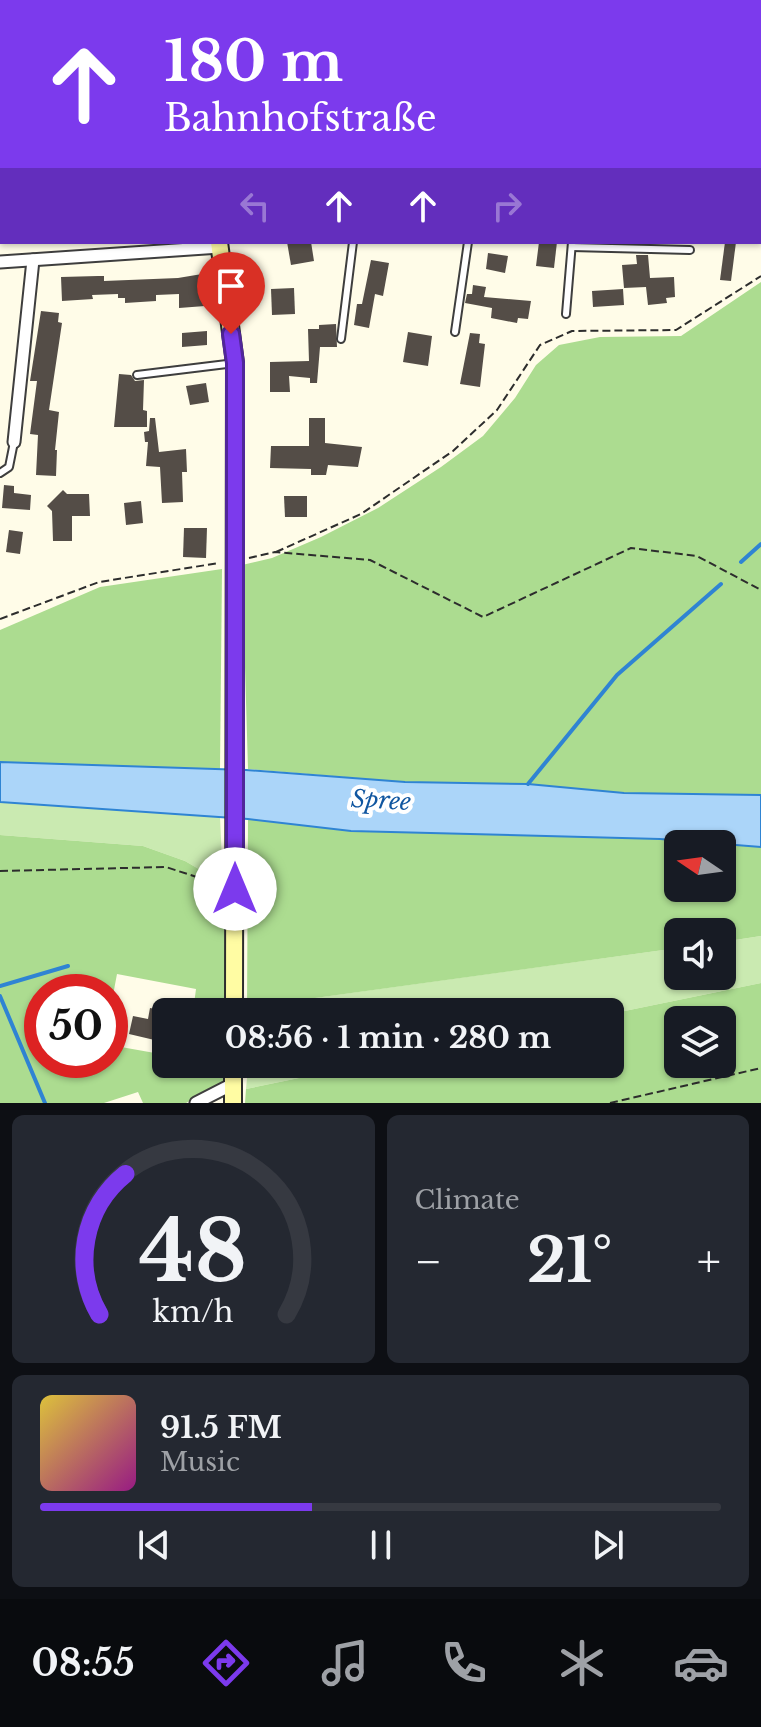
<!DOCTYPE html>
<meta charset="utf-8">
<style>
body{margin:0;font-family:"Libre Baskerville",serif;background:#242831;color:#f1f3f6;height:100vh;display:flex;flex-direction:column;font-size:30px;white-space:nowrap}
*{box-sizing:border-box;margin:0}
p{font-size:26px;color:#9ea1a6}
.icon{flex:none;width:44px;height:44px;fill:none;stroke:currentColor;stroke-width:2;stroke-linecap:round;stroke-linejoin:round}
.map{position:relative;height:1103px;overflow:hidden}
.sheet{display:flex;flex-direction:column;gap:12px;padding:12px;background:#0d0f14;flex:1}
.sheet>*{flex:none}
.banner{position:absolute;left:0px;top:0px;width:762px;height:244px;box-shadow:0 2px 6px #0004;background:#7c3aed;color:#fff;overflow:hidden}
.needle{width:52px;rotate:283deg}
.fabs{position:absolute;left:664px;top:830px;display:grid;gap:16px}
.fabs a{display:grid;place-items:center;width:72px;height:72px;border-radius:12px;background:#171b24;box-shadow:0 2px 6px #0004;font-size:40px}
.speed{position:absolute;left:24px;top:974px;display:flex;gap:16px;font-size:40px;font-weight:700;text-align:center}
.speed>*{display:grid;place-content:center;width:104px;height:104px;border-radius:50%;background:#171b24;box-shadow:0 2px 6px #0004;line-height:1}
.speed .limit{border:12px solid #d22;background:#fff;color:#111}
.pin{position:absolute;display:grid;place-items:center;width:68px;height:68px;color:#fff;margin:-82px -34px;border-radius:50% 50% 50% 0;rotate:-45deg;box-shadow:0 0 8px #0007}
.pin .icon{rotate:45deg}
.me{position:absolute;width:88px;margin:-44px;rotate:0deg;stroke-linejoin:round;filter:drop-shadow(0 0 6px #0008)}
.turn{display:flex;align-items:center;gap:28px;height:168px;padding:0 32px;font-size:36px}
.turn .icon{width:104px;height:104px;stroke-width:2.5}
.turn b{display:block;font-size:56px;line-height:68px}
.lanes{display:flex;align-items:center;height:76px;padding:0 32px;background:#0003;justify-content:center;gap:40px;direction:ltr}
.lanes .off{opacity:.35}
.big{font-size:60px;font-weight:800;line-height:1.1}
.sheet .widget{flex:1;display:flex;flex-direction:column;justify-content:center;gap:12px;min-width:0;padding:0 28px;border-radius:12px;background:#242831}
.sheet .dial{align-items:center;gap:0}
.dial svg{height:208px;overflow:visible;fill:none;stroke:#363941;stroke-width:7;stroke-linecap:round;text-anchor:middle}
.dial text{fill:#f1f3f6;stroke:none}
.song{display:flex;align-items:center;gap:24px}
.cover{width:96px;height:96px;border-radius:12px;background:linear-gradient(135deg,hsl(50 70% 55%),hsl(310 70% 35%))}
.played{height:8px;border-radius:4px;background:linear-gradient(90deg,#7c3aed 40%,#363941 40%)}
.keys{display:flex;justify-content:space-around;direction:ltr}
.heat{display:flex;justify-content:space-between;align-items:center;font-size:44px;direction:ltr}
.sheet .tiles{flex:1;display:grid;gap:12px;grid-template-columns:1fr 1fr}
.widget:last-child{grid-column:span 2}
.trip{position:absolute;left:152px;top:998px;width:472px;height:80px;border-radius:12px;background:#171b24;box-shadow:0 2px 6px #0004;font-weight:800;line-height:80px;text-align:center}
.tabs{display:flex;height:128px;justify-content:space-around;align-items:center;background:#090b0e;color:#9ea1a6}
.tabs .icon{width:56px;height:56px}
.tabs .selected{color:#7c3aed}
.tabs b{font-size:36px;color:#f1f3f6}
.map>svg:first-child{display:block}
.green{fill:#caeab1}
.forest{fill:#acdc90;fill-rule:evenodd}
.water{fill:#abd5f9;stroke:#2f84d3;stroke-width:2}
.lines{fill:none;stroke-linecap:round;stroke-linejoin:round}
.stream{stroke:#2f84d3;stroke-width:4}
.building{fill:#544d47}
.service-casing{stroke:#3e3e3e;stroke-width:10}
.minor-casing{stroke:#3e3e3e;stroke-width:15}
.secondary-casing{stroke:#2d2d2d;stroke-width:20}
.path{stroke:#2d2d2d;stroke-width:2;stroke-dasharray:8 4;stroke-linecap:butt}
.service{stroke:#fff;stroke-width:6}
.minor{stroke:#fff;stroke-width:11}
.secondary{stroke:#fffca3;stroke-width:16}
.route-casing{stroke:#51269a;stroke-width:20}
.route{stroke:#7c3aed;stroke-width:14}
.labels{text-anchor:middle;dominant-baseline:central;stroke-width:8;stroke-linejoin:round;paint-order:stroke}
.water-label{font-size:24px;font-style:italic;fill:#1056a0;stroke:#fff}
</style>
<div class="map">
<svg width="761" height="1103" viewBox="0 0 761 1103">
<rect width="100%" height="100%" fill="#fffce8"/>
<g class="green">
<path d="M 0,802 L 220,817 L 223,883 L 185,861 L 143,846 L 0,835 Z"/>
<path d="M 761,936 L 761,983 L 610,1014 L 284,1012 L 285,1002 L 678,948 L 678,976 L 722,976 L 722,942 Z"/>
<path d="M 279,1064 L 367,1064 L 246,1089 L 247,1078 L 278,1072 Z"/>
</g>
<g class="forest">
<path d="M 761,282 L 761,795 L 624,793 L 528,784 L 405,782 L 248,769 L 242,565 L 272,558 L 321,537 L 378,508 L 441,467 L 483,436 L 515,398 L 536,365 L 559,345 L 600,337 L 681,336 Z"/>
<path d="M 222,569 L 220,769 L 0,762 L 0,630 L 100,587 Z"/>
<path d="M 248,819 L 351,831 L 660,839 L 721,844 L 678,844 L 678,888 L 722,888 L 722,844 L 761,847 L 761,936 L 722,942 L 722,932 L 678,932 L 678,948 L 286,1002 L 284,1012 L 247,1012 Z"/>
<path d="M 0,835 L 143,846 L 185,861 L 223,883 L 226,1012 L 193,1012 L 196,989 L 117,974 L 110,1011 L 110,992 L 42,992 L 42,1060 L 110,1060 L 110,1016 L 120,1017 L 119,1027 L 124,1029 L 121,1047 L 166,1055 L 166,1064 L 227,1064 L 227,1079 L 186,1103 L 143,1103 L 138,1092 L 104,1103 L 0,1103 Z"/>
<path d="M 761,983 L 761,1103 L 245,1103 L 246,1089 L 367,1064 L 610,1064 L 610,1014 ZM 722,1020 L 722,1064 L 678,1064 L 678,1020 Z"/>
</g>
<path class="water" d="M 0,762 L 246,770 L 405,782 L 528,784 L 624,793 L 761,795 L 761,847 L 660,839 L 351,831 L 248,819 L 0,802 Z"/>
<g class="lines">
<g class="stream">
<path d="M 741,562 L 761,544"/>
<path d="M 528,784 L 617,675 L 721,584"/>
<path d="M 0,986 L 68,966"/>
<path d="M 0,996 L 45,1103"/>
</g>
</g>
<g class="building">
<path d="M 287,242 L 311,242 L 314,261 L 291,265 Z"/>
<path d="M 539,242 L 557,242 L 554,268 L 536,266 Z"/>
<path d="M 725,242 L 736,242 L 731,281 L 720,280 Z"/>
<path d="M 488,253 L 508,256 L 505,273 L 486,269 Z"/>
<path d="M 636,255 L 648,255 L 650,278 L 674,277 L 675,297 L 666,298 L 667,303 L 648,305 L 646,287 L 624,288 L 622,265 L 637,264 Z"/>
<path d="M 371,260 L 389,263 L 383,296 L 375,294 L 369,328 L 354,325 L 357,304 L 362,304 Z"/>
<path d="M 202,274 L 205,306 L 179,308 L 179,294 L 156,295 L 156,301 L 125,303 L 125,298 L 118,298 L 118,294 L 92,295 L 93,299 L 62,301 L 61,277 L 98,276 L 104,276 L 104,281 L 178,278 Z"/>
<path d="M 473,285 L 486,287 L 484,297 L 531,301 L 528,319 L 518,318 L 517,323 L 491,318 L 492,308 L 465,303 L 467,294 L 472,294 Z"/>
<path d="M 294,288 L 295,314 L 272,315 L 271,289 Z"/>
<path d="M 623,289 L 624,305 L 593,307 L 592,291 Z"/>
<path d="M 41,311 L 59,313 L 58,322 L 62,323 L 49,410 L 59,412 L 55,450 L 57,450 L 56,476 L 36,475 L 38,435 L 30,434 L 37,381 L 30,381 Z"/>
<path d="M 336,324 L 337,347 L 320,347 L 317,383 L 310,383 L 310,378 L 289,376 L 290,392 L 270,392 L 270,362 L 309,361 L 308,329 L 319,329 L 319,325 Z"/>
<path d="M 207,331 L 207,345 L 182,347 L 182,333 Z"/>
<path d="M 408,332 L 432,336 L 428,366 L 403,362 Z"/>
<path d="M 470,333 L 480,334 L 479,343 L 485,344 L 480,387 L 460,384 Z"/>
<path d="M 119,374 L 131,375 L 135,381 L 144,380 L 143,410 L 147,411 L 147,427 L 114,427 Z"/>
<path d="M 206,383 L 209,402 L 190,405 L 186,386 Z"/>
<path d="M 150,418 L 155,418 L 159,452 L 186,449 L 187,472 L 182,472 L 183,502 L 162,503 L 160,467 L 146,466 L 148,442 L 145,442 L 144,432 L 149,431 Z"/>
<path d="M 309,418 L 325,418 L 325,443 L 362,447 L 358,467 L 328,465 L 326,475 L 311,475 L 311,469 L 270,468 L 271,446 L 309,446 Z"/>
<path d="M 4,485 L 14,486 L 14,493 L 31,495 L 30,510 L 2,508 Z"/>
<path d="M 63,490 L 67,494 L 89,494 L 90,516 L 72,516 L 72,541 L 53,541 L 52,511 L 47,506 Z"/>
<path d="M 284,496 L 307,496 L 307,517 L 285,517 Z"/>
<path d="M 141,501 L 143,523 L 126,525 L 124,503 Z"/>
<path d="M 184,528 L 207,528 L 206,558 L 183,557 Z"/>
<path d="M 9,530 L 23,532 L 20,554 L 6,552 Z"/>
<path d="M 150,1008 L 166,1011 L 166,1032 L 163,1042 L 129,1034 L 133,1016 L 148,1019 Z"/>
</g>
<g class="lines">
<defs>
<g id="service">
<path d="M 564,2 L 564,0"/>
<path d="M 620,2 L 620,0"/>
<path d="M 572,247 L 690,250"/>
<path d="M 566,314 L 572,242"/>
<path d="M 455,332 L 468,242"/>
<path d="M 341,339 L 353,242"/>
<path d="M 137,375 L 235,363"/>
<path d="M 0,473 L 9,467 L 14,442"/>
</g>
<g id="minor">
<path d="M 105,2 L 106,0"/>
<path d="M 409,2 L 410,0"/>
<path d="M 760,74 L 761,74"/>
<path d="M 0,88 L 2,88"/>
<path d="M 0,262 L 220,247"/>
<path d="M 14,442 L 33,260"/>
<path d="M 196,1103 L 233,1084"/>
</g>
<g id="secondary">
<path d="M 176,0 L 176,2"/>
<path d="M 219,242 L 235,363 L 234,1012"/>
<path d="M 233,1103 L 233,1064"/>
</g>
</defs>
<use href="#service" class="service-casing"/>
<use href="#minor" class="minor-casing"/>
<use href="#secondary" class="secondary-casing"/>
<g class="path">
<path d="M 276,552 L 361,514 L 453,451 L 497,410 L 540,345 L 572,331 L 676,330 L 761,276"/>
<path d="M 249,558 L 275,552 L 370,560 L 483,617 L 631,548 L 697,556 L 761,590"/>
<path d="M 0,619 L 99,582 L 219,563"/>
<path d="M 0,871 L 166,867 L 218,884"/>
<path d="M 610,1103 L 761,1068"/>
</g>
<use href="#service" class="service"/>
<use href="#minor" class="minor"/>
<use href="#secondary" class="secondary"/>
</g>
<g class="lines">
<defs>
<path id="route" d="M 231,334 L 235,363 L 235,889"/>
</defs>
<use href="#route" class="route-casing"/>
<use href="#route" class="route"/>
</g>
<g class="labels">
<g class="water-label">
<text transform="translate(381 800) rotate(3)">Spree</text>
</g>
</g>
</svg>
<div class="fabs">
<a><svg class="needle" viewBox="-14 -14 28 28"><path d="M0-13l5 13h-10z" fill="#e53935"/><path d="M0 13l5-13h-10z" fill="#9ea1a6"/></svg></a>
<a><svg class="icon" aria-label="sound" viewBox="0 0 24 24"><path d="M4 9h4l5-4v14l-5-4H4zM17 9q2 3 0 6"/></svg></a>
<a><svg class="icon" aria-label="layers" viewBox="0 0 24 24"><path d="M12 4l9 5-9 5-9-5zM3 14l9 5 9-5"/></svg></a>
</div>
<div class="speed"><div class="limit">50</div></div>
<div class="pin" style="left:231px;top:334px;background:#d93025"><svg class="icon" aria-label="arrive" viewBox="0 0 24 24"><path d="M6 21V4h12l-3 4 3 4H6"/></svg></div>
<svg class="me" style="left:235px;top:889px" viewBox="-20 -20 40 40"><circle r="19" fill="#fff"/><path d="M0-13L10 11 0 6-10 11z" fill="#7c3aed"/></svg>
<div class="trip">08:56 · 1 min · 280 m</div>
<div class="banner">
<div class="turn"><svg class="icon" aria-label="ahead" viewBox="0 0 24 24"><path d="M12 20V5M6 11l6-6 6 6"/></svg><div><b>180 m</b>Bahnhofstraße</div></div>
<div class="lanes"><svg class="icon off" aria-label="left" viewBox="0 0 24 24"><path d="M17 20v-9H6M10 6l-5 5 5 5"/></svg><svg class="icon" aria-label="ahead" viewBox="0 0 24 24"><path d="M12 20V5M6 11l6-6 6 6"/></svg><svg class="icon" aria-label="ahead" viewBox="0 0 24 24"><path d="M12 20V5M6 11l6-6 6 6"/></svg><svg class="icon off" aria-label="right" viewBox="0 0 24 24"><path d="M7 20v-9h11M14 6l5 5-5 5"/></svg></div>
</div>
</div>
<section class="sheet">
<div class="tiles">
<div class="widget dial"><svg viewBox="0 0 100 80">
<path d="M14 69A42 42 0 1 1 86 69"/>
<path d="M14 69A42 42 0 0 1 24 15" stroke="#7c3aed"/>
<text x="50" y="56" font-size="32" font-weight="700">48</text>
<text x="50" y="72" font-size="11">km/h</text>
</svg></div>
<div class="widget"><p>Climate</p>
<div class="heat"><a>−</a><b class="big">21°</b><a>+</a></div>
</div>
<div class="widget">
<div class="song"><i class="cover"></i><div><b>91.5 FM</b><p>Music</p></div></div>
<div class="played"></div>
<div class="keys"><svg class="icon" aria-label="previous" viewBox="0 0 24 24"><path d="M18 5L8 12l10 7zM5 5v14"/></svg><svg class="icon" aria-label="pause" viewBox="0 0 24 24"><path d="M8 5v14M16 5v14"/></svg><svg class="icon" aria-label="next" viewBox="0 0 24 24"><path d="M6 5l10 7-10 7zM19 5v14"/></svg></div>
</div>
</div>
</section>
<nav class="tabs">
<b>08:55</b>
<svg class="icon selected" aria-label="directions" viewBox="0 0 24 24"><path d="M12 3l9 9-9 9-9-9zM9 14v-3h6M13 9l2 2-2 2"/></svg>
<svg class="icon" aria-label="music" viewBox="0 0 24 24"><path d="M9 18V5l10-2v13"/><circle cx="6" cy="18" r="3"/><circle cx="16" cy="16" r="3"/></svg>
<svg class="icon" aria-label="phone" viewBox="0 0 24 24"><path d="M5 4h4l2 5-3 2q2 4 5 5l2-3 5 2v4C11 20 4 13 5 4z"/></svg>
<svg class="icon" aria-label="climate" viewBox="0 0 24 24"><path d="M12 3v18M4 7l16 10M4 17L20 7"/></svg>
<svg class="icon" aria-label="car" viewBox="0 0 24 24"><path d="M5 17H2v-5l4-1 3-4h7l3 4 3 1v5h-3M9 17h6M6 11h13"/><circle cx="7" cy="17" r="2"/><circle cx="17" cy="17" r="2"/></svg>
</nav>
